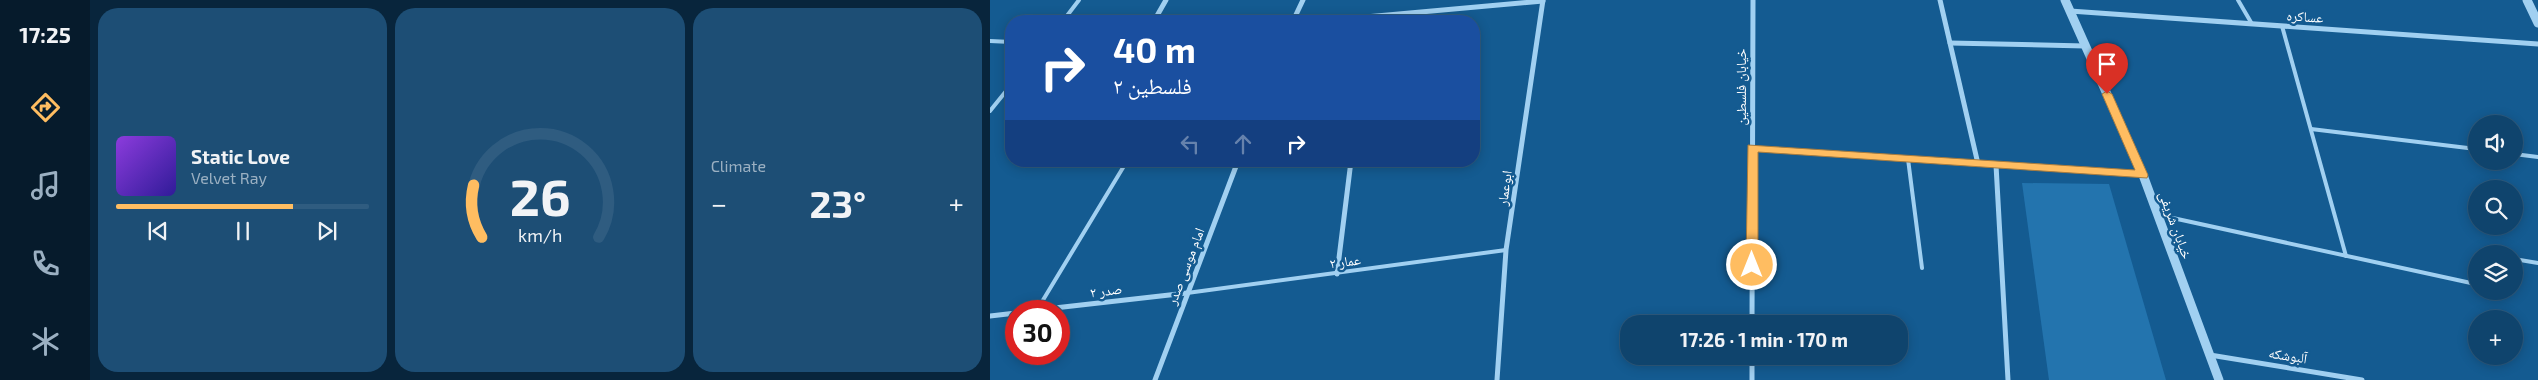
<!DOCTYPE html>
<meta charset="utf-8">
<style>
body{margin:0;font-family:"Exo 2","Noto Naskh Arabic",sans-serif;background:#1d4e75;color:#f1f3f6;height:100vh;display:flex;flex-direction:column;font-size:19px;white-space:nowrap}
*{box-sizing:border-box;margin:0}
p{font-size:16px;color:#9bb0c2}
.icon{flex:none;width:28px;height:28px;fill:none;stroke:currentColor;stroke-width:2;stroke-linecap:round;stroke-linejoin:round}
.map{position:relative;flex:1;overflow:hidden}
.details{display:flex;flex-direction:column;gap:8px;padding:8px;background:#08253c;width:900px}
.details>*{flex:none}
.top-card{position:absolute;left:15px;top:15px;width:475px;height:152px;border-radius:20px;box-shadow:0 2px 12px #0003,0 0 0 1px #2f5c80;background:#1a4fa0;color:#fff;overflow:hidden}
.fabs{position:absolute;left:1478px;top:115px;display:grid;gap:10px}
.fabs a{display:grid;place-items:center;width:55px;height:55px;border-radius:50%;background:#0f446d;box-shadow:0 2px 12px #0003,0 0 0 1px #2f5c80;font-size:25px}
.speed{position:absolute;left:15px;top:300px;display:flex;gap:10px;font-size:25px;font-weight:700;text-align:center}
.speed>*{display:grid;place-content:center;width:65px;height:65px;border-radius:50%;background:#0f446d;box-shadow:0 2px 12px #0003,0 0 0 1px #2f5c80;line-height:1}
.speed .limit{border:8px solid #d22;background:#fff;color:#111}
.pin{position:absolute;display:grid;place-items:center;width:42px;height:42px;color:#fff;margin:-51px -21px;border-radius:50% 50% 50% 0;rotate:-45deg;box-shadow:0 0 5px #0007}
.pin .icon{rotate:45deg}
.me{position:absolute;width:55px;margin:-28px;rotate:0deg;stroke-linejoin:round;filter:drop-shadow(0 0 4px #0008)}
.turn{display:flex;align-items:center;gap:18px;height:105px;padding:0 25px;font-size:22px}
.turn .icon{width:65px;height:65px;stroke-width:2.5}
.turn b{display:block;font-size:35px;line-height:42px}
.lanes{display:flex;align-items:center;height:48px;padding:0 25px;background:#0003;justify-content:center;gap:25px;direction:ltr}
.lanes .off{opacity:.35}
.big{font-size:38px;font-weight:700;line-height:1.1}
.details .widget{flex:1;display:flex;flex-direction:column;justify-content:center;gap:8px;min-width:0;padding:0 18px;border-radius:20px;background:#1d4e75}
.details .dial{align-items:center;gap:0}
.dial svg{height:130px;overflow:visible;fill:none;stroke:#2f5c80;stroke-width:7;stroke-linecap:round;text-anchor:middle}
.dial text{fill:#f1f3f6;stroke:none}
.song{display:flex;align-items:center;gap:15px}
.cover{width:60px;height:60px;border-radius:8px;background:linear-gradient(135deg,hsl(270 70% 55%),hsl(250 70% 35%))}
.played{height:5px;border-radius:2px;background:linear-gradient(90deg,#ffbd61 70%,#2f5c80 70%)}
.keys{display:flex;justify-content:space-around;direction:ltr}
.heat{display:flex;justify-content:space-between;align-items:center;font-size:28px;direction:ltr}
.details .tiles{flex:1;display:grid;gap:8px;grid-template-columns:repeat(3,1fr)}
.trip{position:absolute;left:630px;top:315px;width:288px;height:50px;border-radius:20px;background:#0f446d;box-shadow:0 2px 12px #0003,0 0 0 1px #2f5c80;font-weight:700;line-height:50px;text-align:center}
main{display:flex;flex:1;min-height:0}
.tabs{display:flex;flex-direction:column;width:90px;justify-content:space-around;align-items:center;background:#061b2c;color:#9bb0c2}
.tabs .icon{width:35px;height:35px}
.tabs .active{color:#ffbd61}
.tabs b{font-size:22px;color:#f1f3f6}
.map>svg:first-child{display:block}
.green{fill:#2374ae}
.lines{fill:none;stroke-linecap:round;stroke-linejoin:round}
.service{stroke:#a1d0f1;stroke-width:4}
.minor{stroke:#a1d0f1;stroke-width:5}
.tertiary{stroke:#a1d0f1;stroke-width:9}
.route{fill:#ffbd61;stroke:#a67b3f}
.labels{text-anchor:middle;dominant-baseline:central;stroke-width:5;stroke-linejoin:round;paint-order:stroke}
.street-label{font-size:14px;fill:#fff;stroke:#145b91}
</style>
<main>
<nav class="tabs">
<b>17:25</b>
<svg class="icon active" aria-label="directions" viewBox="0 0 24 24"><path d="M12 3l9 9-9 9-9-9zM9 14v-3h6M13 9l2 2-2 2"/></svg>
<svg class="icon" aria-label="music" viewBox="0 0 24 24"><path d="M9 18V5l10-2v13"/><circle cx="6" cy="18" r="3"/><circle cx="16" cy="16" r="3"/></svg>
<svg class="icon" aria-label="phone" viewBox="0 0 24 24"><path d="M5 4h4l2 5-3 2q2 4 5 5l2-3 5 2v4C11 20 4 13 5 4z"/></svg>
<svg class="icon" aria-label="climate" viewBox="0 0 24 24"><path d="M12 3v18M4 7l16 10M4 17L20 7"/></svg>
</nav>
<section class="details">
<div class="tiles">
<div class="widget">
<div class="song"><i class="cover"></i><div><b>Static Love</b><p>Velvet Ray</p></div></div>
<div class="played"></div>
<div class="keys"><svg class="icon" aria-label="previous" viewBox="0 0 24 24"><path d="M18 5L8 12l10 7zM5 5v14"/></svg><svg class="icon" aria-label="pause" viewBox="0 0 24 24"><path d="M8 5v14M16 5v14"/></svg><svg class="icon" aria-label="next" viewBox="0 0 24 24"><path d="M6 5l10 7-10 7zM19 5v14"/></svg></div>
</div>
<div class="widget dial"><svg viewBox="0 0 100 80">
<path d="M14 69A42 42 0 1 1 86 69"/>
<path d="M14 69A42 42 0 0 1 9 37" stroke="#ffbd61"/>
<text x="50" y="56" font-size="32" font-weight="700">26</text>
<text x="50" y="72" font-size="11">km/h</text>
</svg></div>
<div class="widget"><p>Climate</p>
<div class="heat"><a>−</a><b class="big">23°</b><a>+</a></div>
</div>
</div>
</section>
<div class="map">
<svg width="1548" height="380" viewBox="0 0 1548 380">
<rect width="100%" height="100%" fill="#145b91"/>
<path class="green" d="M 1032,183 L 1119,184 L 1176,380 L 1059,380 Z"/>
<g class="lines">
<g class="service">
<path d="M 1248,0 L 1262,24"/>
<path d="M 73,21 L 89,0"/>
<path d="M 1292,26 L 1356,256"/>
<path d="M 0,41 L 21,42"/>
<path d="M 0,111 L 21,85"/>
<path d="M 1321,129 L 1486,149"/>
<path d="M 762,148 L 1151,175"/>
<path d="M 1524,154 L 1548,157"/>
<path d="M 918,159 L 932,268"/>
<path d="M 1169,215 L 1481,283"/>
<path d="M 1524,259 L 1548,263"/>
<path d="M 197,293 L 516,250"/>
<path d="M 47,310 L 137,161"/>
</g>
<g class="minor">
<path d="M 950,0 L 988,164"/>
<path d="M 1080,11 L 1548,44"/>
<path d="M 164,21 L 176,0"/>
<path d="M 303,21 L 313,0"/>
<path d="M 331,21 L 553,1"/>
<path d="M 960,43 L 1095,46"/>
<path d="M 1006,165 L 1018,380"/>
<path d="M 347,274 L 361,161"/>
<path d="M 38,311 L 197,293"/>
<path d="M 0,316 L 26,313"/>
<path d="M 762,324 L 763,0"/>
<path d="M 1220,355 L 1372,380"/>
<path d="M 762,356 L 762,380"/>
<path d="M 165,380 L 248,161"/>
<path d="M 507,380 L 516,250 L 553,0"/>
</g>
<g class="tertiary">
<path d="M 1075,0 L 1153,175 L 1229,380"/>
<path d="M 1537,0 L 1548,23"/>
</g>
</g>
<path class="route" d="M 1117,91 L 1122,94 L 1158,175 L 1157,178 L 768,152 L 768,265 L 762,270 L 757,269 L 756,265 L 758,145 L 1145,170 L 1112,94 Z"/>
<g class="labels">
<g class="street-label">
<text transform="translate(1315 16) rotate(4)">عساکره</text>
<text transform="translate(750 87) rotate(-90)">خیابان فلسطین</text>
<text transform="translate(514 188) rotate(-82)">ابوعمار</text>
<text transform="translate(1186 225) rotate(70)">خیابان شریفی</text>
<text transform="translate(355 261) rotate(-8)">عمار ۲</text>
<text transform="translate(195 266) rotate(-69)">امام موسی صدر</text>
<text transform="translate(116 290) rotate(-7)">صدر ۲</text>
<text transform="translate(1298 355) rotate(9)">آلبوشکه</text>
</g>
</g>
</svg>
<div class="fabs">
<a><svg class="icon" aria-label="sound" viewBox="0 0 24 24"><path d="M4 9h4l5-4v14l-5-4H4zM17 9q2 3 0 6"/></svg></a>
<a><svg class="icon" aria-label="search" viewBox="0 0 24 24"><circle cx="10" cy="10" r="6"/><path d="M15 15l6 6"/></svg></a>
<a><svg class="icon" aria-label="layers" viewBox="0 0 24 24"><path d="M12 4l9 5-9 5-9-5zM3 14l9 5 9-5"/></svg></a>
<a>+</a>
</div>
<div class="speed"><div class="limit">30</div></div>
<div class="pin" style="left:1117px;top:94px;background:#d93025"><svg class="icon" aria-label="arrive" viewBox="0 0 24 24"><path d="M6 21V4h12l-3 4 3 4H6"/></svg></div>
<svg class="me" style="left:762px;top:265px" viewBox="-20 -20 40 40"><circle r="17" fill="#ffbd61" stroke="#fff" stroke-width="3"/><path d="M0-11L8 9 0 5-8 9z" fill="#fff"/></svg>
<div class="trip">17:26 · 1 min · 170 m</div>
<div class="top-card">
<div class="turn"><svg class="icon" aria-label="right" viewBox="0 0 24 24"><path d="M7 20v-9h11M14 6l5 5-5 5"/></svg><div><b>40 m</b>فلسطین ۲</div></div>
<div class="lanes"><svg class="icon off" aria-label="left" viewBox="0 0 24 24"><path d="M17 20v-9H6M10 6l-5 5 5 5"/></svg><svg class="icon off" aria-label="ahead" viewBox="0 0 24 24"><path d="M12 20V5M6 11l6-6 6 6"/></svg><svg class="icon" aria-label="right" viewBox="0 0 24 24"><path d="M7 20v-9h11M14 6l5 5-5 5"/></svg></div>
</div>
</div>
</main>
